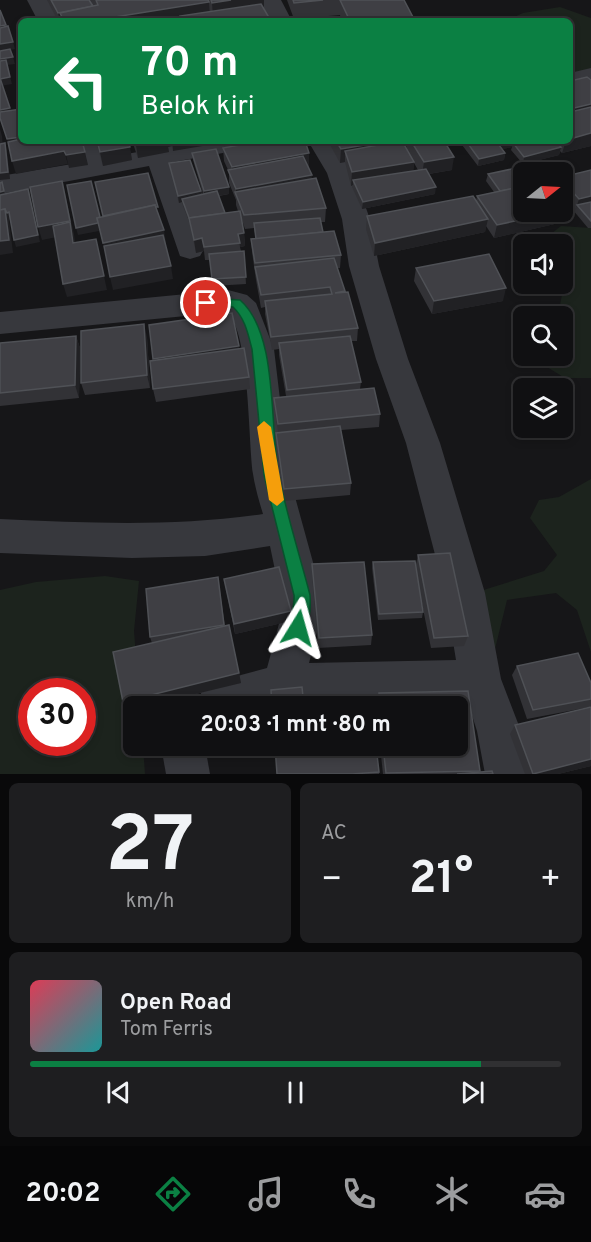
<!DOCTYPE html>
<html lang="id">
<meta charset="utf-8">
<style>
body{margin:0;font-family:Overpass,sans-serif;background:#1e1e20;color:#f1f3f6;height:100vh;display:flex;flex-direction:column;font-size:22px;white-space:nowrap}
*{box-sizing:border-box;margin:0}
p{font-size:20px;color:#9c9d9f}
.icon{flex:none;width:33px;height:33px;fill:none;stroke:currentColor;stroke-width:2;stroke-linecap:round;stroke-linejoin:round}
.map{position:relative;height:774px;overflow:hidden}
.drawer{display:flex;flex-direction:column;gap:9px;padding:9px;background:#09090a;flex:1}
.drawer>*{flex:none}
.hud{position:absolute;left:18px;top:18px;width:555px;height:126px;border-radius:9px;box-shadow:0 3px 9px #0003,0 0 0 2px #303032;background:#0b8043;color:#fff;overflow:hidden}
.needle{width:39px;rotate:72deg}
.controls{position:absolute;left:513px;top:162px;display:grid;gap:12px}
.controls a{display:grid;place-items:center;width:60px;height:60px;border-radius:9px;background:#101012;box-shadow:0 3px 9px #0003,0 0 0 2px #303032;font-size:30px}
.speed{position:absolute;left:18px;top:678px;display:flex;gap:12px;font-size:30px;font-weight:700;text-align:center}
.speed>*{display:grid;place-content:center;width:78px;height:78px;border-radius:50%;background:#101012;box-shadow:0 3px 9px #0003,0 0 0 2px #303032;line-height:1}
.speed .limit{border:9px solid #d22;background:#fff;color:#111}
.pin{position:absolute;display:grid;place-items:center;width:51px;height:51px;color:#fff;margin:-26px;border:3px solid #fff;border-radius:50%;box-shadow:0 2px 6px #0007}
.me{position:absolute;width:66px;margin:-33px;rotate:8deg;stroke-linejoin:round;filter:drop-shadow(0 0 4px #0008)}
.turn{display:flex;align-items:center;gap:21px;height:126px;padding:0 24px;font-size:27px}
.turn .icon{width:78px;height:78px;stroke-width:2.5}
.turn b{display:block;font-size:42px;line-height:51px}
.big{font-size:45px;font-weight:700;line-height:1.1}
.drawer .tile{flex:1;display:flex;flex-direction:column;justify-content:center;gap:9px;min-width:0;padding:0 21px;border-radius:9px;background:#1e1e20}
.drawer .dial{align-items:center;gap:0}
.dial b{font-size:78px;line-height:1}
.song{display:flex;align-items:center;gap:18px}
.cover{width:72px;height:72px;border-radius:9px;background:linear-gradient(135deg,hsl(350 70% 55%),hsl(180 70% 35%))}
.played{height:6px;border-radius:3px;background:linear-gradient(90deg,#0b8043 85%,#303032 85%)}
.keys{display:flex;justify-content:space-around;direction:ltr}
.heat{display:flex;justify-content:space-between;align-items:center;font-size:33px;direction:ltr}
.drawer .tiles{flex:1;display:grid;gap:9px;grid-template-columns:1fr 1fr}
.tile:last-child{grid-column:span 2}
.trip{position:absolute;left:123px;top:696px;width:345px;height:60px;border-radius:9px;background:#101012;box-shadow:0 3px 9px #0003,0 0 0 2px #303032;font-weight:700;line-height:60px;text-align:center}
.tab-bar{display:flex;height:96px;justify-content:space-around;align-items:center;background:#060607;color:#9c9d9f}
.tab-bar .icon{width:42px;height:42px}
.tab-bar .current{color:#0b8043}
.tab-bar b{font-size:27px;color:#f1f3f6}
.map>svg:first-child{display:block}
.green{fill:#1c231d;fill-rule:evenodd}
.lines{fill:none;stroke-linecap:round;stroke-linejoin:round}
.minor{fill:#37383d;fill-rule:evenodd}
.wall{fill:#323236;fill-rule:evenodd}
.shaded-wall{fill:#212124}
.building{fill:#3f3f44;stroke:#4f5156;stroke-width:1.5}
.route{fill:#0b8043;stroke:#07532c;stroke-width:1.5}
.slow{fill:#f59e0b}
</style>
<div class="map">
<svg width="591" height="774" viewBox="0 0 591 774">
<rect width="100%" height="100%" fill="#161618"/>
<g class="green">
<path d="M 560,7 L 591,18 L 591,75 L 570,76 L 570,21 L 505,21 L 523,13 Z"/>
<path d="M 561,226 L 591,228 L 591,378 L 565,378 L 547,367 L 550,356 L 562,356 L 562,316 L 558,316 L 563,289 L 557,284 L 562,284 L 562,244 L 530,244 L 541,242 Z"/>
<path d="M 591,479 L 591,652 L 577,610 L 556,593 L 507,600 L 495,649 L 477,592 L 544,571 L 557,555 L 530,518 L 539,500 L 559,497 Z"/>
<path d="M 105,576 L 139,581 L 134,631 L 140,706 L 134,706 L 134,746 L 143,746 L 145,774 L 0,774 L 0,590 L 36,582 ZM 32,692 L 82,692 L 82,742 L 32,742 Z"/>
</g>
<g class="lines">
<g class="minor">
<path d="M 27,0 L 49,0 L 60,21 L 38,21 Z"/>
<path d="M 259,0 L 281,0 L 292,21 L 270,21 Z"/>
<path d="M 591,68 L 591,82 L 570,87 L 570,73 Z"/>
<path d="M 78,141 L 104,141 L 109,157 L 201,141 L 258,141 L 254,146 L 245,149 L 173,162 L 196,217 L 204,249 L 200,256 L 190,259 L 180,256 L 149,166 L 0,194 L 0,176 L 84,162 Z"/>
<path d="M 308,141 L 334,141 L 353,173 L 370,219 L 379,266 L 408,359 L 440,443 L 485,593 L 501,679 L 521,731 L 529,774 L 485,774 L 477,731 L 467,700 L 196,706 L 202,691 L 241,675 L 267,668 L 283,609 L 270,546 L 205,556 L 132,558 L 0,553 L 0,519 C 90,523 173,527 263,514 C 259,501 255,487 253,474 C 248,439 250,333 227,312 L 0,334 L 0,312 L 228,290 L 247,295 L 256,303 L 274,349 L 289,475 L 322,595 L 323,609 L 309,663 L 456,660 L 445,593 L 406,443 L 376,359 L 349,266 L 342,219 L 327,173 Z"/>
<path d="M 161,746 L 205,746 L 210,774 L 166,774 Z"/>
</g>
</g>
<g class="wall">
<path d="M 47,0 L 264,0 L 264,8 L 271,21 L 58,21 Z"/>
<path d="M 287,0 L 404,0 L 415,21 L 341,21 L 340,15 L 294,19 Z"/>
<path d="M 587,77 L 589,78 L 591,78 L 591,146 L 562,153 L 560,151 L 559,155 L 523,164 L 511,150 L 512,147 L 502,149 L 505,153 L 504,160 L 478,166 L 459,141 L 570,141 L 570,81 Z"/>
<path d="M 96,141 L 128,141 L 132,160 L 103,166 Z"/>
<path d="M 132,141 L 167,141 L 169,152 L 138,158 Z"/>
<path d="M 328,141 L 444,141 L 452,170 L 429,174 L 435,194 L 362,209 L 352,187 L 353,185 L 351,186 L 345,162 L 340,163 ZM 414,163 L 418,170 L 413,171 Z"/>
<path d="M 223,148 L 309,167 L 308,167 L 311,178 L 326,208 L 325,222 L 321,222 L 323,232 L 341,255 L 340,268 L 337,268 L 345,292 L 358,328 L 357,341 L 351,341 L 361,382 L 360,389 L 380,414 L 379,427 L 341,430 L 351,483 L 350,495 L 285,501 L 277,445 L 276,433 L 278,432 L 275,410 L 274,398 L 286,396 L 279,355 L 279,349 L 272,350 L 265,314 L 265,307 L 261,308 L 256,280 L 252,252 L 251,239 L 256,239 L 254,228 L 245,229 L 242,220 L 244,233 L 245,246 L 240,247 L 241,251 L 244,251 L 246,284 L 213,286 L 210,260 L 205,260 L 204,251 L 196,253 L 190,224 L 183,206 L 182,202 L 179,203 L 170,170 L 169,163 L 201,191 L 202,194 L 203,194 L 193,160 L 192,153 L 229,187 L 229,194 L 219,196 L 225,213 L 238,211 L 236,205 L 236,200 L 229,183 L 229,172 L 224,161 Z"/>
<path d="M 591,170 L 591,228 L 588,228 L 562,197 L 562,177 Z"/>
<path d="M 488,174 L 559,223 L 494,238 L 486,226 L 485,232 L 374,256 L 366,229 L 367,216 L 476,201 L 477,196 L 494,192 L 486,181 Z"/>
<path d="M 416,268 L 503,301 L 432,314 L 414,281 Z"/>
<path d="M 76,336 L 80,348 L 79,398 L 0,406 L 0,343 Z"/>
<path d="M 147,337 L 150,388 L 85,395 L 81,383 Z"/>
<path d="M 239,346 L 239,349 L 249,377 L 250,389 L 156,402 L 153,389 L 154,360 Z"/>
<path d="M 418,555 L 468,636 L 464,646 L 431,648 L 421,599 L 423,612 L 422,618 L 378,620 L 372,568 L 373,562 L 416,564 Z"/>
<path d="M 312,564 L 372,635 L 371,645 L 318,648 L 312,575 Z"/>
<path d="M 218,577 L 225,626 L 229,625 L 241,683 L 147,706 L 134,706 L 134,741 L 133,741 L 129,732 L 113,652 L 152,643 L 150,637 L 146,589 Z"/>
<path d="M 224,579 L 291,611 L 291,621 L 235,634 Z"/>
<path d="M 517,666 L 591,683 L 591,706 L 590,707 L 527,719 L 512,675 Z"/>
<path d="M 468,691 L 479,772 L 492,771 L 493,774 L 383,774 L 380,746 L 458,746 L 458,706 L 377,706 L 377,703 L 379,693 Z"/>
<path d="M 591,707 L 591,766 L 558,774 L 525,774 L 510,734 L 515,725 Z"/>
<path d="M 379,772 L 379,774 L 276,774 Z"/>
</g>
<g class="shaded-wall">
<path d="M 231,0 L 264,0 L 264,8 L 213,16 L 212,3 Z"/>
<path d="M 209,2 L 210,18 L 180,16 L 181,21 L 90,21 Z"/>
<path d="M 58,13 L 60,13 L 62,21 L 60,21 Z"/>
<path d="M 13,42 L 15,49 L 0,52 L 0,44 Z"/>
<path d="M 13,57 L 15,64 L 7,65 L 12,84 L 0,86 L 0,59 Z"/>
<path d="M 591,104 L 591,112 L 570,121 L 570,109 Z"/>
<path d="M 10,108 L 13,121 L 0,118 L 0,110 Z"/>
<path d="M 0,129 L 2,136 L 3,148 L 0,149 Z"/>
<path d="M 591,133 L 591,146 L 562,153 L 566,141 L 570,141 L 570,139 Z"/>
<path d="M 21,137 L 21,141 L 11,152 L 7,139 Z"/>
<path d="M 157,141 L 167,141 L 169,152 L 138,158 L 136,145 Z"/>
<path d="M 172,141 L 220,141 L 220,143 L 173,151 Z"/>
<path d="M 389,141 L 407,141 L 406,151 L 345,151 L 345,162 L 340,163 L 341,149 Z"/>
<path d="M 501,141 L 536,141 L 513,143 L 512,147 L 499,150 Z"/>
<path d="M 5,143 L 7,151 L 10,179 L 0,180 L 0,173 Z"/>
<path d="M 130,147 L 132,160 L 103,166 L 100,152 Z"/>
<path d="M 561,147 L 559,155 L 523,164 L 524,157 Z"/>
<path d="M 64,151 L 68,164 L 16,174 L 12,161 Z"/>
<path d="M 85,152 L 88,165 L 69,168 L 66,155 Z"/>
<path d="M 309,153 L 309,167 L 233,181 L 232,167 Z"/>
<path d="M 505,153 L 504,160 L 478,166 L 479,159 Z"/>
<path d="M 454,157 L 452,170 L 422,175 L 424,162 Z"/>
<path d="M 414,162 L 413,175 L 353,180 L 353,185 L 351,186 L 352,172 Z"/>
<path d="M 312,175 L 311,188 L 236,194 L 236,189 Z"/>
<path d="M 62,181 L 74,234 L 77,256 L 72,234 L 42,240 L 38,227 Z"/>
<path d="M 2,182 L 6,199 L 0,200 L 0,192 Z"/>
<path d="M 229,187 L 229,194 L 204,198 L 204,191 Z"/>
<path d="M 436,187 L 435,194 L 362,209 L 363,202 Z"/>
<path d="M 28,189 L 40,242 L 16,247 L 14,240 Z"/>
<path d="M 201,191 L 202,198 L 182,199 L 182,202 L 179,203 L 178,196 Z"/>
<path d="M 591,196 L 591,208 L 577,205 L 575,212 L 579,199 Z"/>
<path d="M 9,212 L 11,219 L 9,220 L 13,253 L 0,255 L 0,214 Z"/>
<path d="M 556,212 L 562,212 L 559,223 L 494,238 L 497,225 Z"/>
<path d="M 488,219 L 485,232 L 374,256 L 375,243 Z"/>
<path d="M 98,223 L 99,231 L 78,235 L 76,228 Z"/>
<path d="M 164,230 L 166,243 L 106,257 L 103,243 Z"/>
<path d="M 244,233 L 245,246 L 240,247 L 238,234 Z"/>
<path d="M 202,238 L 204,251 L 196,253 L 194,240 Z"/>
<path d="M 96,239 L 107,290 L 67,297 L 63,284 Z"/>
<path d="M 171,266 L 173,279 L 113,290 L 110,277 Z"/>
<path d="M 506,288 L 503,301 L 432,314 L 434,301 Z"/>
<path d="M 144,324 L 147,337 L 150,388 L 147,375 Z"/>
<path d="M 76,336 L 80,348 L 79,398 L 75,385 Z"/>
<path d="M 239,346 L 240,359 L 156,372 L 153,359 Z"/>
<path d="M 291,611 L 291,621 L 235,634 L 234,624 Z"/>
<path d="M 239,673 L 241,683 L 145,706 L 143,697 Z"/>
<path d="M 134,731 L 134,741 L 133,741 L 129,732 Z"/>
<path d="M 591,759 L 591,766 L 558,774 L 533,774 Z"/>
</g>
<g class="building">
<path d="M 51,0 L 89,0 L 93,6 L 58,13 Z"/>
<path d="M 96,0 L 208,0 L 209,2 L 90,21 L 64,21 L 60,13 L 98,5 Z"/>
<path d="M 211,0 L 231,0 L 212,3 Z"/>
<path d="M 293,0 L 323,0 L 294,3 Z"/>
<path d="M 340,0 L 404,0 L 415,21 L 350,21 Z"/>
<path d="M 261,4 L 271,21 L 182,21 L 180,16 Z"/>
<path d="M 0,10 L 6,25 L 0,26 Z"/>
<path d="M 8,26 L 13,42 L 0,44 L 0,28 Z"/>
<path d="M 10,49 L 13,57 L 0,59 L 0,51 Z"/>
<path d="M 6,60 L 10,77 L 0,79 L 0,61 Z"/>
<path d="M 587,77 L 591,80 L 591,104 L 570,109 L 570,81 Z"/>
<path d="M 0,78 L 10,108 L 0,110 Z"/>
<path d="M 591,107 L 591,133 L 570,139 L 570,112 Z"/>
<path d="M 21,109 L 21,137 L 7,139 L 0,118 L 0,112 Z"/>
<path d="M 21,139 L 21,141 L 82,141 L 85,152 L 66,155 L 64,151 L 12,161 L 8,142 Z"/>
<path d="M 97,141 L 128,141 L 130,147 L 100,152 Z"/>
<path d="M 134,141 L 157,141 L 136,145 Z"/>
<path d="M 262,141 L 305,141 L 309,153 L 232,167 L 223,148 Z"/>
<path d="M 336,141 L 389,141 L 341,149 Z"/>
<path d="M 400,141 L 402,141 L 414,162 L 352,172 L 345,151 Z"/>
<path d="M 411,141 L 444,141 L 454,157 L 424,162 Z"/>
<path d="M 466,141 L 496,141 L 505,153 L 479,159 Z"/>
<path d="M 521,141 L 555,141 L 561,147 L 524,157 L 513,143 Z"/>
<path d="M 5,143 L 8,172 L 0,173 L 0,144 Z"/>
<path d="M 216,149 L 229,187 L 204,191 L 192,153 Z"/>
<path d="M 303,156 L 312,175 L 236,189 L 228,170 Z"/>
<path d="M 190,160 L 201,191 L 178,196 L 169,163 Z"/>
<path d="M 526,166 L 531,172 L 524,172 L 524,186 L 500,191 L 488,174 Z"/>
<path d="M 426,169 L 436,187 L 363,202 L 353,180 Z"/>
<path d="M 591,170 L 591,196 L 579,199 L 562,180 L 562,177 Z"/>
<path d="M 148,173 L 158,207 L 155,207 L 155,205 L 103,216 L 95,182 Z"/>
<path d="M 316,178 L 326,208 L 244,215 L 235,192 Z"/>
<path d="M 62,181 L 70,221 L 38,227 L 30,187 Z"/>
<path d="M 91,181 L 100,217 L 97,218 L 98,223 L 76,228 L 67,185 Z"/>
<path d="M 2,182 L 4,191 L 0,192 L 0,183 Z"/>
<path d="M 524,186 L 524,212 L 556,212 L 497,225 L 477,196 Z"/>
<path d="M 28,189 L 38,235 L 14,240 L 9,212 L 7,213 L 5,209 L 0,210 L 0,195 Z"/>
<path d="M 217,191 L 225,213 L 189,218 L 182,199 Z"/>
<path d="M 473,196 L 488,219 L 375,243 L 367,216 Z"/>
<path d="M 591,202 L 591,221 L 577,205 Z"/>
<path d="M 155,205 L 164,230 L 103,243 L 97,218 Z"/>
<path d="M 5,209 L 9,240 L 0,241 L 0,210 Z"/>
<path d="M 240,211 L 244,233 L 238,234 L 240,243 L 204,247 L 202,238 L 194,240 L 189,218 Z"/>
<path d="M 320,218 L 323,232 L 256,239 L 254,223 Z"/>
<path d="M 70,222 L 73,243 L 96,239 L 104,276 L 63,284 L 53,226 Z"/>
<path d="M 334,231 L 341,255 L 255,263 L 251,239 Z"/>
<path d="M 163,235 L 171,266 L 110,277 L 104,246 Z"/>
<path d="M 244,251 L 246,277 L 212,279 L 209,254 Z"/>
<path d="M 489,254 L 506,288 L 434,301 L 416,268 Z"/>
<path d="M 334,258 L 345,291 L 335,293 L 348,292 L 358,328 L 271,337 L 265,301 L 332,294 L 330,287 L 261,295 L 255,267 Z"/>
<path d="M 232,313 L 239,346 L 153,359 L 149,325 Z"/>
<path d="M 144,324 L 147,375 L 81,383 L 81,331 Z"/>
<path d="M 76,336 L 75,385 L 0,393 L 0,343 Z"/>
<path d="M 350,336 L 361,382 L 287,390 L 279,343 Z"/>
<path d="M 244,348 L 249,377 L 153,389 L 150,361 Z"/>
<path d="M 374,388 L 380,414 L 278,424 L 274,398 Z"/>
<path d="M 340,426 L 351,483 L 284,489 L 276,433 Z"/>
<path d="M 450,553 L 468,636 L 434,638 L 418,555 Z"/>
<path d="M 415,561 L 423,612 L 379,614 L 373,562 Z"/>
<path d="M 364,562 L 372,635 L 319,638 L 312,564 Z"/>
<path d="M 279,567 L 291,611 L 234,624 L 224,579 Z"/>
<path d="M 218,577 L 224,625 L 150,637 L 146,589 Z"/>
<path d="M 229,625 L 239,673 L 143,697 L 145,706 L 134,706 L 134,731 L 129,732 L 113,652 Z"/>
<path d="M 578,653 L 591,683 L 591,699 L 533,710 L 517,666 Z"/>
<path d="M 302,687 L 304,706 L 272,706 L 271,690 Z"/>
<path d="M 468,691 L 480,771 L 386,773 L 383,746 L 458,746 L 458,706 L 380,706 L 379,693 Z"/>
<path d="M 591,707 L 591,759 L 533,774 L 515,725 Z"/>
<path d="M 275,746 L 376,746 L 379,772 L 352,774 L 277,774 Z"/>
<path d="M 492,771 L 493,774 L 457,774 Z"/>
</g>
<path class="route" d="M 206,298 L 240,300 C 279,334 269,426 279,476 C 287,516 300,556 310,595 C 311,609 310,621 304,634 L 298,636 L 292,634 C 288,624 295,607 294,595 L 264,475 L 252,349 C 248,334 245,318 233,307 L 201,306 L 199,303 Z"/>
<path class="slow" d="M 264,421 L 271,427 L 284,500 L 277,506 L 269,500 L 257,427 Z"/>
</svg>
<div class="controls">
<a><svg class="needle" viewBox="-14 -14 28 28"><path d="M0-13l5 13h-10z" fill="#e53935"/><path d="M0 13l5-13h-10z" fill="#9c9d9f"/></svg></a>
<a><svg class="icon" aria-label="sound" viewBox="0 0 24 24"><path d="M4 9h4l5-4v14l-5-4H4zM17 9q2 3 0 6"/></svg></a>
<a><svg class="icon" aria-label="search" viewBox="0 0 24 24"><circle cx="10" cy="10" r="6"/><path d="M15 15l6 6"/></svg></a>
<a><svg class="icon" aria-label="layers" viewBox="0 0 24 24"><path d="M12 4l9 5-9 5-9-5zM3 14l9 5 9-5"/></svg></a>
</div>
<div class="speed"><div class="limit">30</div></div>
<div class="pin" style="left:206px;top:303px;background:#d93025"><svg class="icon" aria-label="arrive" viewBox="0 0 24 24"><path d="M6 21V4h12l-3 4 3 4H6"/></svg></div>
<svg class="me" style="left:298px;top:628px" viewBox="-20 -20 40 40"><path d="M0-17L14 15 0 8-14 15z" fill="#0b8043" stroke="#fff" stroke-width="4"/></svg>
<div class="trip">20:03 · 1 mnt · 80 m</div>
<div class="hud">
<div class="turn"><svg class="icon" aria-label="left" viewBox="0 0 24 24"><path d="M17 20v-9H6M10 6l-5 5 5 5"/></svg><div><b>70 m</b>Belok kiri</div></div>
</div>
</div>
<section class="drawer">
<div class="tiles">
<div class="tile dial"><b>27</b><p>km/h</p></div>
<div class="tile"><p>AC</p>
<div class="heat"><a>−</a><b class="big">21°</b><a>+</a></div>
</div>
<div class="tile">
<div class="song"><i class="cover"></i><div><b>Open Road</b><p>Tom Ferris</p></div></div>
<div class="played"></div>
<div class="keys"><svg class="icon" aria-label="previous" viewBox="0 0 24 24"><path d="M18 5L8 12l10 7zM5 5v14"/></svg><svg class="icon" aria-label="pause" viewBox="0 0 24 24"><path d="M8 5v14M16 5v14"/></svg><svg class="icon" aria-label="next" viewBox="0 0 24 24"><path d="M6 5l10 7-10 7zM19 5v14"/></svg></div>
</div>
</div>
</section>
<nav class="tab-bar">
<b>20:02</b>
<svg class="icon current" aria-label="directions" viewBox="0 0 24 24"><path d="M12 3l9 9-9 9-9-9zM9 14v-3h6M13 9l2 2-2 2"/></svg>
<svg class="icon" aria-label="music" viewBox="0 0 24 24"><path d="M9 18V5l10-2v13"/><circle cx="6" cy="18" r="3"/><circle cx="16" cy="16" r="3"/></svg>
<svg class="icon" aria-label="phone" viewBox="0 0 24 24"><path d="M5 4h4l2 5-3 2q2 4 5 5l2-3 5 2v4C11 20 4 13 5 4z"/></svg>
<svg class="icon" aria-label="climate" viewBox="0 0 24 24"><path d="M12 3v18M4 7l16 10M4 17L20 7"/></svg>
<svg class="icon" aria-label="car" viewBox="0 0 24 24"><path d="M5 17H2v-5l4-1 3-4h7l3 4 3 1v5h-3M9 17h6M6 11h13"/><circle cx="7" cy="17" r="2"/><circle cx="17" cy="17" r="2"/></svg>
</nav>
